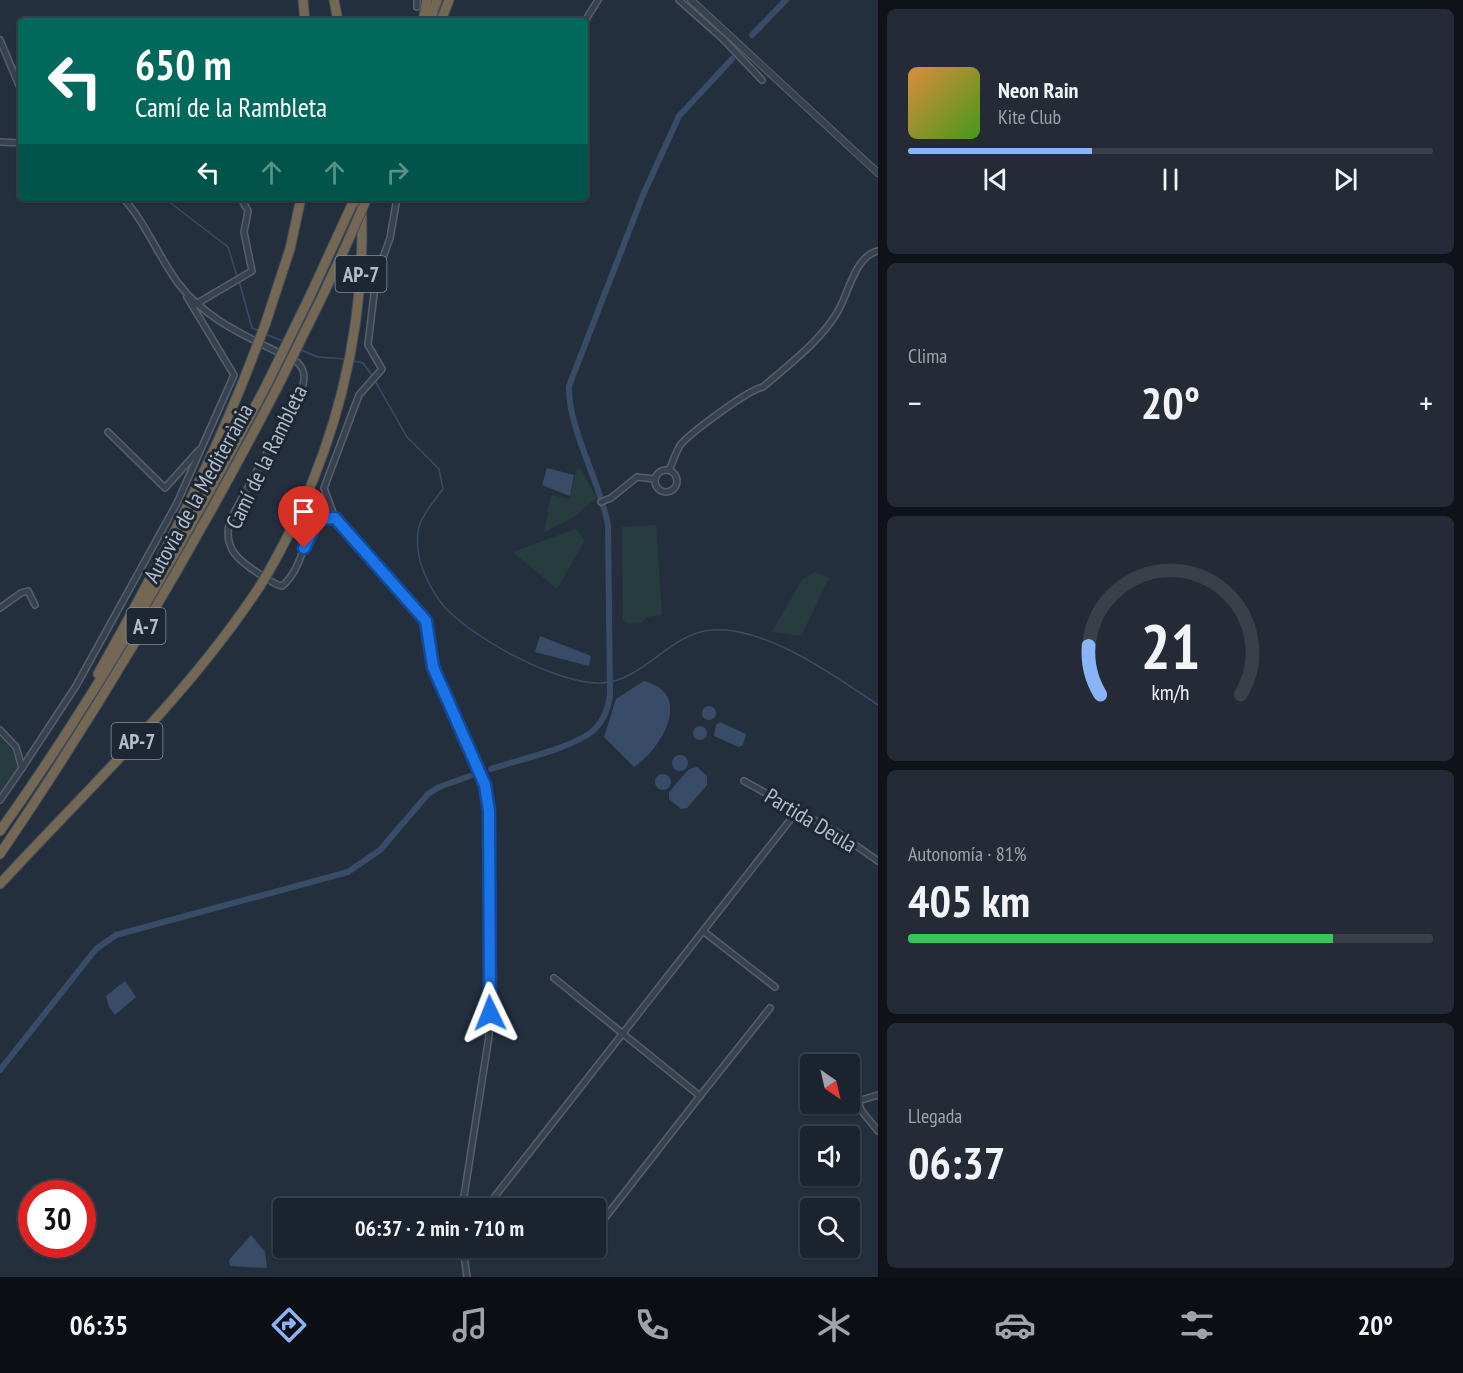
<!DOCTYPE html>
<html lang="es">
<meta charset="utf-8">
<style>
body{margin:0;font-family:"PT Sans Narrow",sans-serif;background:#242b36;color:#f1f3f6;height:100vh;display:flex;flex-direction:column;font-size:22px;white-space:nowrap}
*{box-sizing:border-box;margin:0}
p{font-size:20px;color:#a0a4aa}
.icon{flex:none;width:33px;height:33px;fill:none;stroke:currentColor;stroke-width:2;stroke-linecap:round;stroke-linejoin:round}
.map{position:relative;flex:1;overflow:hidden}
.drawer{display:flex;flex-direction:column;gap:9px;padding:9px;background:#0f1319;width:585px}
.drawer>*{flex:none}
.top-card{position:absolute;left:18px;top:18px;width:570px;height:183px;border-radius:6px;box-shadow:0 2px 4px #0004,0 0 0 2px #39404a;background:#00695c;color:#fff;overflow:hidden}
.needle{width:39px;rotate:146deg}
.fabs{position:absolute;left:800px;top:1054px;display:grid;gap:12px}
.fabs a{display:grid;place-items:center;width:60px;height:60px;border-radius:6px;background:#1b232e;box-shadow:0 2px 4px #0004,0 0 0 2px #39404a;font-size:30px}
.speed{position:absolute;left:18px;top:1180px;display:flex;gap:12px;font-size:30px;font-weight:700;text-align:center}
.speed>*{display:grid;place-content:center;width:78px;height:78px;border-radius:50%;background:#1b232e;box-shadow:0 2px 4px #0004,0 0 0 2px #39404a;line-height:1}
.speed .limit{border:9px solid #d22;background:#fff;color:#111}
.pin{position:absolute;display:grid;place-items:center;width:51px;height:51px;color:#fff;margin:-62px -26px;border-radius:50% 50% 50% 0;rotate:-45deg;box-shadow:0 0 6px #0007}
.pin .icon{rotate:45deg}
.me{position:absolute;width:66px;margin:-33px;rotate:358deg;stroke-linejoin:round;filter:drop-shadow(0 0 4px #0008)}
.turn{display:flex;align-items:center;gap:21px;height:126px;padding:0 18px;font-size:27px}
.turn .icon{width:78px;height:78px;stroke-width:2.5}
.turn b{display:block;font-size:42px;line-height:51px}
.lanes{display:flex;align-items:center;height:57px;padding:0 18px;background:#0003;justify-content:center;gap:30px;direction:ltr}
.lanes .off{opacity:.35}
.big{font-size:45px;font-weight:800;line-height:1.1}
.drawer .card{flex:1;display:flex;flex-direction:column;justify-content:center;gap:9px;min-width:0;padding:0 21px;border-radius:9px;background:#242b36}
.drawer .dial{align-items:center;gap:0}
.dial svg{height:156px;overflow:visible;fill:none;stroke:#39404a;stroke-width:7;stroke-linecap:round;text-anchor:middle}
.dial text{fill:#f1f3f6;stroke:none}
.song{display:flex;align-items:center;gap:18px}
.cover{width:72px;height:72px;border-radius:9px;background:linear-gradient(135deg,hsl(30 70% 55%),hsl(100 70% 35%))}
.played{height:6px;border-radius:3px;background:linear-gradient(90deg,#8ab4f8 35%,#39404a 35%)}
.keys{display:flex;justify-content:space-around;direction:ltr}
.heat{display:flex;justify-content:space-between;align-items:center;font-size:33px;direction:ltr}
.charge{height:9px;border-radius:4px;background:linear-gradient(90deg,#34c759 81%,#39404a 0)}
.trip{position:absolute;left:273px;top:1198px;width:333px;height:60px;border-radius:6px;background:#1b232e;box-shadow:0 2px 4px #0004,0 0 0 2px #39404a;font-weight:800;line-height:60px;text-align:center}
.menu{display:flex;height:96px;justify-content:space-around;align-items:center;background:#0b0e12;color:#a0a4aa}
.menu .icon{width:42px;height:42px}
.menu .on{color:#8ab4f8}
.menu b{font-size:27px;color:#f1f3f6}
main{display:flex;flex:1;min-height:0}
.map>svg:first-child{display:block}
.green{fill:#263c3f}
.water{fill:#394c67}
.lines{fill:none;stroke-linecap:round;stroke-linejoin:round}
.stream{stroke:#394c67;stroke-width:1.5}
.canal{stroke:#394c67;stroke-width:6}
.minor-casing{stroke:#565f6c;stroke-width:8}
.tertiary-casing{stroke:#565f6c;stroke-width:8}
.motorway-casing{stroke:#434c59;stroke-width:11}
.minor{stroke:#38414e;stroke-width:5}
.tertiary{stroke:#38414e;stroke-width:6}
.motorway{stroke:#746855;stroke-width:9}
.motorway-bridge-casing{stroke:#434c59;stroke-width:11;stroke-linecap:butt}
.motorway-bridge{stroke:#746855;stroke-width:9}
.route-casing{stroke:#114b97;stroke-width:15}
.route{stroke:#1a73e8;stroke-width:10}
.labels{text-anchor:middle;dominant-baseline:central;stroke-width:6;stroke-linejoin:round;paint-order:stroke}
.shield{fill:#1d2633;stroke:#878f9c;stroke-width:1.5}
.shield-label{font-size:21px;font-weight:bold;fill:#b4bcc9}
.street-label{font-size:22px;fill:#b4bcc9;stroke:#1d2633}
</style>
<main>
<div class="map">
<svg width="878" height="1277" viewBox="0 0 878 1277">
<rect width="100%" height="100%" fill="#242f3e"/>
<g class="green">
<path d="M 580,467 L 596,498 L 573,518 L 544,532 L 551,495 L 570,499 L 576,470 Z"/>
<path d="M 656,525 L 662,615 L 647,617 L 642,623 L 629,624 L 623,620 L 622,527 Z"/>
<path d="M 575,529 L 585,540 L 557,589 L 513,552 Z"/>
<path d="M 815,572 L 829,578 L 801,636 L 772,632 L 802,580 Z"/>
<path d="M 0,737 L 11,749 L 18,767 L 0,793 Z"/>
</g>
<g class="water">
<path d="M 547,468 L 574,475 L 570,496 L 542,485 Z"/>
<path d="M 540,636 L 591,656 L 589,666 L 535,652 Z"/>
<path d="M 644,681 C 694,694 662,748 634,767 L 604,737 L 616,699 Z"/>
<circle cx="709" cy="713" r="7"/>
<path d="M 720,722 L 746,734 L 743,745 L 739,747 L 714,736 L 716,725 Z"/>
<circle cx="700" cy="733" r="7"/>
<circle cx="680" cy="763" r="8"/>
<path d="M 697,767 L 707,776 L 707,785 L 687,808 L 681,809 L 669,799 L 669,792 L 689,769 Z"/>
<circle cx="663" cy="782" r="8"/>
<path d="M 125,981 L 136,997 L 115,1015 L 109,1007 L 106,996 Z"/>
<path d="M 251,1235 L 265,1252 L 267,1268 L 230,1266 L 229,1260 Z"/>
</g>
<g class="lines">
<g class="stream">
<path d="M 12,62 L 21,73"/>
<path d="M 164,198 L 228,247 L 237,276"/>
<path d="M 239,281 L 252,328 L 258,330"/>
<path d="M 265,334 L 283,341"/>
<path d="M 301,350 L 318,357 L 345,359"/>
<path d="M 353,361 L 363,363 L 373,377"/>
<path d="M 375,381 L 407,437 L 439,469 L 443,489 C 435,500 419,518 418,532 C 415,557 425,579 439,600 C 463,634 559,686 602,683 C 643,681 669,634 711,630 C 764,625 835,676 878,705"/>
</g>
<g class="canal">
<path d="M 752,35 L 786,0"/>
<path d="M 491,769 C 517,760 577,747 595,729 C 604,720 608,709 610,696 L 608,525 C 600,481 568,429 569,386 L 643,195 L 679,116 L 732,59"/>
<path d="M 0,1070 L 96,949 L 116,935 L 348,872 L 380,850 L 428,794 L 439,787 L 470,776"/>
</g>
<defs>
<g id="minor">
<path d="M 679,0 L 723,39 L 762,80"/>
<path d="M 417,7 L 417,0"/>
<path d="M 585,21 L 598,0"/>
<path d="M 0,40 L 21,90"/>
<path d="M 0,142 L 21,143"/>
<path d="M 123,198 C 146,223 158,256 178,283 C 208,323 254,339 297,362 C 307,371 305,382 300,393 L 230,520 C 222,549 239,561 261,575 C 268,579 275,585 282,586 C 302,570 303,539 318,519 L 335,518 L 341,522 L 374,564 L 426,621 L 433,667 L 485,785 L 489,811 L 489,1036 L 462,1209"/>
<path d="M 196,304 L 252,271 L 244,232 L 248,211 L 241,198"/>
<path d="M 108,432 L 165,488 L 199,450"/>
<path d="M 669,470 C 673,462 676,451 681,444 C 692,432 749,389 763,387 C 788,365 821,341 838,311 C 849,292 855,256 878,251"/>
<circle cx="666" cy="481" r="11"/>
<path d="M 601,502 L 611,498 L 637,477 L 655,479"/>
<path d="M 335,518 L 324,488 L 359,395 L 382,369 L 368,345 L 376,277 L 390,238 L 397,198"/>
<path d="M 0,608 L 21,593 L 28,591 L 35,605"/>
<path d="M 0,730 L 16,747 L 22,768 L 0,800"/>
<path d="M 22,768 L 76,686 L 177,503 L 234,375 L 187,297"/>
<path d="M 744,781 L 838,833 L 878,861"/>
<path d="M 703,931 L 775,987"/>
<path d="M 554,978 L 700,1096 L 770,1008"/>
<path d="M 878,1095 L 858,1101 L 861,1110 L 878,1131"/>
<path d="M 485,1209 L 798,810"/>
<path d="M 597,1228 L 700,1096"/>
<path d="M 463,1248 L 467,1277"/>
</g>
<path id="tertiary" d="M 691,0 L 878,173"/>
<g id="motorway">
<path d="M 303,0 L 305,21"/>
<path d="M 334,0 L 338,21"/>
<path d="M 423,21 L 427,0"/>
<path d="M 430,21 L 437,0"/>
<path d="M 441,21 L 449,0"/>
<path d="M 310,296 L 355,198"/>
<path d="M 321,299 L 344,250"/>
<path d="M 265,325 L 290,249 L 301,198"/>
<path d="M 269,571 C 334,457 368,330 361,198"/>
<path d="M 98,674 C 156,570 211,467 253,356"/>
<path d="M 0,831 C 101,689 186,538 267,384"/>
<path d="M 0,854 C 102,704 193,549 277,388"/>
<path d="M 0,884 C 90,786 187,697 260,586"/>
</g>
</defs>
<use href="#minor" class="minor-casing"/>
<use href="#tertiary" class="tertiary-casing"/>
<use href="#motorway" class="motorway-casing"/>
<use href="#minor" class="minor"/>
<use href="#tertiary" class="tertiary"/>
<use href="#motorway" class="motorway"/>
<defs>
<g id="motorway-bridge">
<path d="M 344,250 L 367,198"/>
<path d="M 253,356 L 265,325"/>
<path d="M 267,384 L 310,296"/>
<path d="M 277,388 L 321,299"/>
<path d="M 260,586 L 269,571"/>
</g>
</defs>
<use href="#motorway-bridge" class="motorway-bridge-casing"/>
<use href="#motorway-bridge" class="motorway-bridge"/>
</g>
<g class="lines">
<defs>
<path id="route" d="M 304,548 L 318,519 L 335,518 L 426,621 L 433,667 L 485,785 L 489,811 L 490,1013"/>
</defs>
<use href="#route" class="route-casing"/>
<use href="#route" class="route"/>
</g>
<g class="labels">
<g class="shield">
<rect x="335.5" y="256" width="51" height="36" rx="4.5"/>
<rect x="126.5" y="608" width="39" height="36" rx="4.5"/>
<rect x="111.5" y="723" width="51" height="36" rx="4.5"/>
</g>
<g class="shield-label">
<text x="361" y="274">AP-7</text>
<text x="146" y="626">A-7</text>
<text x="137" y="741">AP-7</text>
</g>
<g class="street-label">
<text transform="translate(266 457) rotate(-64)">Camí de la Rambleta</text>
<text transform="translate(198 493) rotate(-61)">Autovia de la Mediterrània</text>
<text transform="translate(811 820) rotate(31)">Partida Deula</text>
</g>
</g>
</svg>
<div class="fabs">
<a><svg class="needle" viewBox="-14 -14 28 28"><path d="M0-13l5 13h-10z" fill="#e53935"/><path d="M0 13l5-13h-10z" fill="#a0a4aa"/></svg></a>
<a><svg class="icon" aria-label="sound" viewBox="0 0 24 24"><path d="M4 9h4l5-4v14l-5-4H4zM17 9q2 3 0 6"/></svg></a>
<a><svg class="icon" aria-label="search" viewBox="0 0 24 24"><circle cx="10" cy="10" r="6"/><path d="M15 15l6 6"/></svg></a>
</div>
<div class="speed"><div class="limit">30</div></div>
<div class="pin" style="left:304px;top:548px;background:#d93025"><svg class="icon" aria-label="arrive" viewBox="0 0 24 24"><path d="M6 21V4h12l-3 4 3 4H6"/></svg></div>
<svg class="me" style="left:490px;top:1013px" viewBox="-20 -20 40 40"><path d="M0-17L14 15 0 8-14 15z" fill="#1a73e8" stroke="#fff" stroke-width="4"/></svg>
<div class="trip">06:37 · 2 min · 710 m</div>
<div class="top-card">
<div class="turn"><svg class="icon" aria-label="left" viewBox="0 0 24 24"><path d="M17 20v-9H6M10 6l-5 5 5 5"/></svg><div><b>650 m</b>Camí de la Rambleta</div></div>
<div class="lanes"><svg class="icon" aria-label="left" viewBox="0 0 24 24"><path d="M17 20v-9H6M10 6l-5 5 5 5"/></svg><svg class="icon off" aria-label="ahead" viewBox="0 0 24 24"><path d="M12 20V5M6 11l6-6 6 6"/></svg><svg class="icon off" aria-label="ahead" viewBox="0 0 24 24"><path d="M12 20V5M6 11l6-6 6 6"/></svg><svg class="icon off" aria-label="right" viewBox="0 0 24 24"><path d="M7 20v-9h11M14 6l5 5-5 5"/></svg></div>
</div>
</div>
<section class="drawer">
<div class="card">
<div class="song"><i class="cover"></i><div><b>Neon Rain</b><p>Kite Club</p></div></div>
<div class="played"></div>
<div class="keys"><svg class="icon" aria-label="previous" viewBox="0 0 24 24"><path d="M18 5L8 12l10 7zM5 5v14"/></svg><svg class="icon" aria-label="pause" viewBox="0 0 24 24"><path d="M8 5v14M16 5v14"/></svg><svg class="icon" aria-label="next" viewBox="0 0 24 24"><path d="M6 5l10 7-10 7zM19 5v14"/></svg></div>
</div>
<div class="card"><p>Clima</p>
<div class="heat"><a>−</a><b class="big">20°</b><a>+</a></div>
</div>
<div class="card dial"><svg viewBox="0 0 100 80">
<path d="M14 69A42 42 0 1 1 86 69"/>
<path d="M14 69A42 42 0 0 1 8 44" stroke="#8ab4f8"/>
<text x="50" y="56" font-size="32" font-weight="700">21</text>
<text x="50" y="72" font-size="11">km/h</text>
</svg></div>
<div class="card"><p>Autonomía · 81%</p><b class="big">405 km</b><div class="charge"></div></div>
<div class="card"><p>Llegada</p><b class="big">06:37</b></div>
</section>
</main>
<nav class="menu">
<b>06:35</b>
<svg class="icon on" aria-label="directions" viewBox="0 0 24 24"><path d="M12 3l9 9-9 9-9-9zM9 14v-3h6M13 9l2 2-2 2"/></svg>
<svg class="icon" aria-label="music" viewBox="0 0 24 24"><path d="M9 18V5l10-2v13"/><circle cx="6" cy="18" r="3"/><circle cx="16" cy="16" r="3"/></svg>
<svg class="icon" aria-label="phone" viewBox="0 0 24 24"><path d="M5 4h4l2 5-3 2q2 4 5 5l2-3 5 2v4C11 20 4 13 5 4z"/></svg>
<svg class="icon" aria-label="climate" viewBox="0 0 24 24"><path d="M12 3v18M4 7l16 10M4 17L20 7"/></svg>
<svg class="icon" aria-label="car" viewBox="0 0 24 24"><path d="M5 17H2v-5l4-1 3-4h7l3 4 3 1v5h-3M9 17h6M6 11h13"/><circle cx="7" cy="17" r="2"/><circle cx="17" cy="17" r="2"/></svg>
<svg class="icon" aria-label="filters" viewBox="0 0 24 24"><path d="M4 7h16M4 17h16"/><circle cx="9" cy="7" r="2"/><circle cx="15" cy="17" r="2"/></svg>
<b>20°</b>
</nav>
